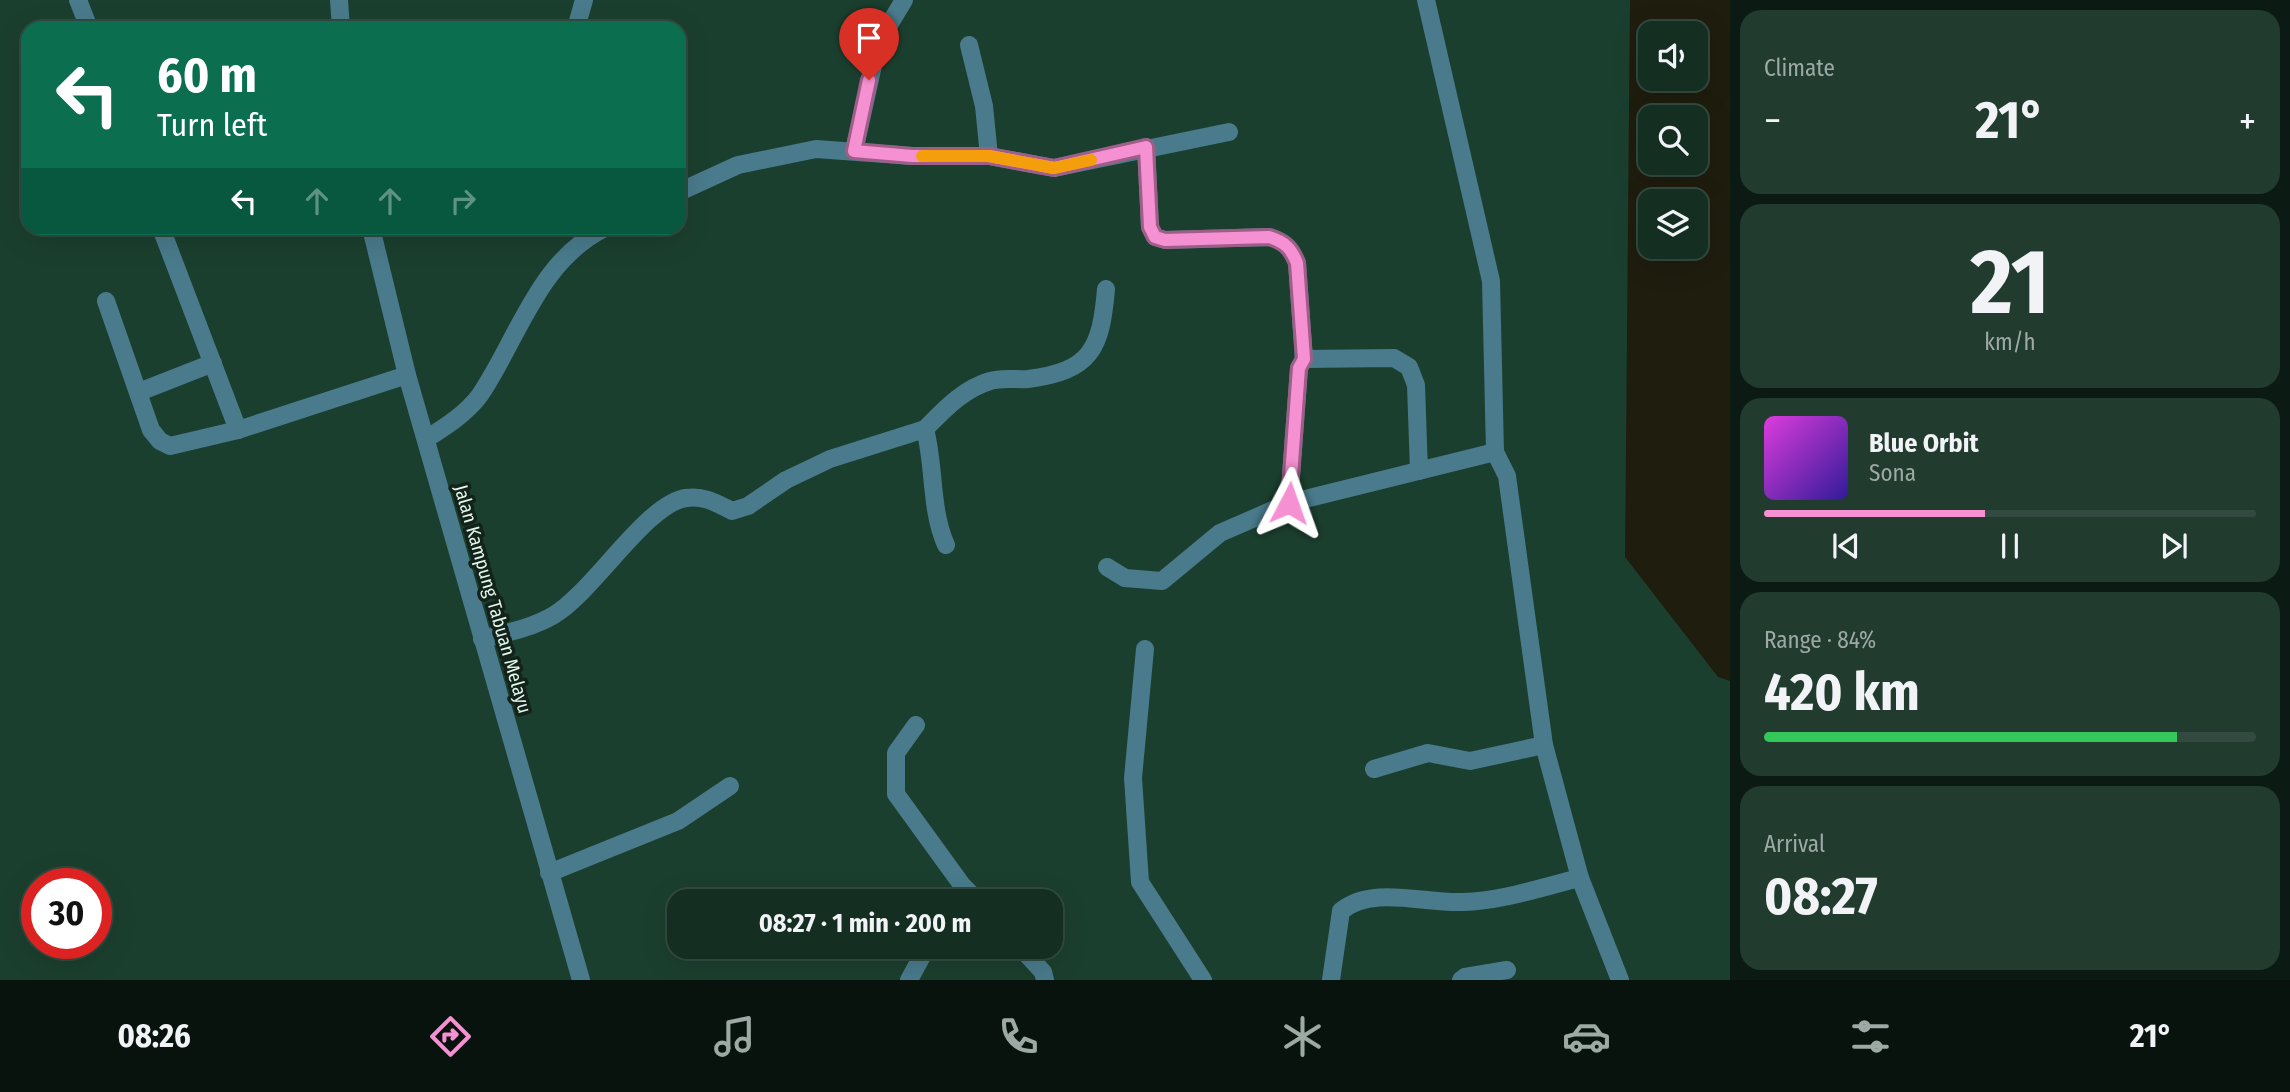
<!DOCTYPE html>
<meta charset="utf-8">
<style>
body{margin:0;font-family:"Fira Sans Condensed",sans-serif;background:#213b2f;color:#f1f3f6;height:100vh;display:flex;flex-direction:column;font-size:26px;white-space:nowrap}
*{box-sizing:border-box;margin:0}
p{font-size:23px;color:#9da9a5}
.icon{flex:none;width:38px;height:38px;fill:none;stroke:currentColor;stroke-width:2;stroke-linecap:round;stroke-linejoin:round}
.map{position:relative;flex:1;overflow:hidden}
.side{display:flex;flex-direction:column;gap:10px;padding:10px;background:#0b1a13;width:560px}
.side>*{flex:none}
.banner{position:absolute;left:21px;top:21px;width:665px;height:214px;border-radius:21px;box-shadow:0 7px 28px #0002,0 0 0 2px #334a40;background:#0b6e4f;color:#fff;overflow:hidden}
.controls{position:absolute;left:1638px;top:21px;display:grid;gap:14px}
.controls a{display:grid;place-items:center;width:70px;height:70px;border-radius:14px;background:#142f22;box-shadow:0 7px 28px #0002,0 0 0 2px #334a40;font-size:35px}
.speed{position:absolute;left:21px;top:868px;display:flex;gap:14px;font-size:35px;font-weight:700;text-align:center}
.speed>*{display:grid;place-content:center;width:91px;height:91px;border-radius:50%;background:#142f22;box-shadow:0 7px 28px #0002,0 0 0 2px #334a40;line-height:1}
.speed .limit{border:10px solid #d22;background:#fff;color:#111}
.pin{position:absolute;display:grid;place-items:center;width:60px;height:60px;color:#fff;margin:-72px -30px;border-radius:50% 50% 50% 0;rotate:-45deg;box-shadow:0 0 7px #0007}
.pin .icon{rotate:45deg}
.me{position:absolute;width:77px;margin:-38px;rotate:4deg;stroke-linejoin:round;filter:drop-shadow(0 0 5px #0008)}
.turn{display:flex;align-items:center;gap:24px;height:147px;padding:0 21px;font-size:32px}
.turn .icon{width:91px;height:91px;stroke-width:2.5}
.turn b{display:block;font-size:49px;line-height:60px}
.lanes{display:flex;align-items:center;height:66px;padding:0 21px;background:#0003;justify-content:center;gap:35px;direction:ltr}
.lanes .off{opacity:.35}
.big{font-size:52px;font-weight:700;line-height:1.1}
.side .card{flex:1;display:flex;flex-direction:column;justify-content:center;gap:10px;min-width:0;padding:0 24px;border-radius:21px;background:#213b2f}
.side .dial{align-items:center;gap:0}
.dial b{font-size:91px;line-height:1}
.song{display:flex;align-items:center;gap:21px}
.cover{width:84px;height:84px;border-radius:10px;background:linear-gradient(135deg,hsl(300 70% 55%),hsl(250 70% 35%))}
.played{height:7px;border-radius:4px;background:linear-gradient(90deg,#f591d2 45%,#334a40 45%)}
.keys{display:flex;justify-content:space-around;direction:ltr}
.heat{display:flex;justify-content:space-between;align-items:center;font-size:38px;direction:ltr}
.charge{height:10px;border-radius:5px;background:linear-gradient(90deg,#34c759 84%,#334a40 0)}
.trip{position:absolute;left:667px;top:889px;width:396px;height:70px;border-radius:21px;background:#142f22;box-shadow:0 7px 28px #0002,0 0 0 2px #334a40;font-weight:700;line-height:70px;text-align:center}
.tab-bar{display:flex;height:112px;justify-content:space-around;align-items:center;background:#08130e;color:#9da9a5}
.tab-bar .icon{width:49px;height:49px}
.tab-bar .current{color:#f591d2}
.tab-bar b{font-size:32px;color:#f1f3f6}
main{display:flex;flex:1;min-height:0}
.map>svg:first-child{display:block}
.water{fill:#1f1d0e;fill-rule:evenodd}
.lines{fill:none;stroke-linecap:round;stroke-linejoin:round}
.minor{stroke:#497b8c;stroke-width:18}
.route-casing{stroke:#9f5e88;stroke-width:18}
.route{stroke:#f591d2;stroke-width:12}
.slow{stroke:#f59e0b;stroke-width:12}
.labels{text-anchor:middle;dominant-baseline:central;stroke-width:7;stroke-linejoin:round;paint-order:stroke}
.street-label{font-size:19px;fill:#e3f7eb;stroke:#13221a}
</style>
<main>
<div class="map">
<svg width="1730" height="980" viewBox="0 0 1730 980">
<rect width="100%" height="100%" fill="#1b3f2e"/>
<path class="water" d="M 1630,0 L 1730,0 L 1730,681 L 1718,677 L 1625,557 ZM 1650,33 L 1696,33 L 1696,79 L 1650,79 ZM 1650,117 L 1696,117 L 1696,163 L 1650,163 ZM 1650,201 L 1696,201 L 1696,247 L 1650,247 Z"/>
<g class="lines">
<g class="minor">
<path d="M 78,0 L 89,28"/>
<path d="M 339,0 L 341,28"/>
<path d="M 1426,0 L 1491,281 L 1495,452 L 1507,476 L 1544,745 L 1580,878 L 1620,980"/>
<path d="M 576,28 L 584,0"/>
<path d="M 969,45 L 984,106 L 989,156"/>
<path d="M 1146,147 L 1150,227 L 1155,237 L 1165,240 L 1270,237 C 1285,242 1291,248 1297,263 L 1304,359 L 1299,368 L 1289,503"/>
<path d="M 854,151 L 878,43 L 904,0"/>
<path d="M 679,192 L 738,165 L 816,149 L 912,156 L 989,156 L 1054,168 L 1229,132"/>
<path d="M 161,228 L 238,430"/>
<path d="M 371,228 L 407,375 L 581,980"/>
<path d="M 106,301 L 151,430 L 160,441 L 170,446 L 238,430 L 407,375"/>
<path d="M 1304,359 L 1394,358 L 1409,367 L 1416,385 L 1419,471"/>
<path d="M 139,392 L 213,363"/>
<path d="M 925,429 C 944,410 963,389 990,381 C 1002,377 1016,380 1028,379 C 1091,371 1101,349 1106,289"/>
<path d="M 426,439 C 445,427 466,414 480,395 C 519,337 538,261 605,228"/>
<path d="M 1107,567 L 1125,578 L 1162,581 L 1220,533 L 1289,503 L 1495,452"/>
<path d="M 482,639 C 506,633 532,628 554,615 C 594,591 646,504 686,498 C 704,495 718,504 732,511 L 748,506 L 786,480 L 830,459 L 925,429 C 935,467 930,509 946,545"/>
<path d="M 1145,649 L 1133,778 L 1140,882 L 1203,980"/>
<path d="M 916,725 L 896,753 L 896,794 L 962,885 L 978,901"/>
<path d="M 1374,769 L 1428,753 L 1470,761 L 1544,745"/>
<path d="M 549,873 L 678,821 L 730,786"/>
<path d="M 1020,947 L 1043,972 L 1045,980"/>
<path d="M 909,980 L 927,947"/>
<path d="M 1331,980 L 1341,911 C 1372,885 1425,904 1463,902 C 1502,901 1542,887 1580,878"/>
<path d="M 1461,980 L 1465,977 L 1507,970"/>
</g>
</g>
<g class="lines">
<defs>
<path id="route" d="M 869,80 L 854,151 L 912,156 L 989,156 L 1054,168 L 1146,147 L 1150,227 L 1155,237 L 1165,240 L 1269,237 C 1285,242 1291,248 1297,263 L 1304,359 L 1299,368 L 1289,503"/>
</defs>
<use href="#route" class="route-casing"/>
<use href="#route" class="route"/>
<path class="slow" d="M 922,156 L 989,156 L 1054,168 L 1091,160"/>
</g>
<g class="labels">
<g class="street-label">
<text transform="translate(493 599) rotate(74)">Jalan Kampung Tabuan Melayu</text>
</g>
</g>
</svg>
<div class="controls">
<a><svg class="icon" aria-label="sound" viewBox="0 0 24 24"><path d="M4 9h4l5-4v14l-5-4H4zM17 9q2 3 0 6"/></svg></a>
<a><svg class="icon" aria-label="search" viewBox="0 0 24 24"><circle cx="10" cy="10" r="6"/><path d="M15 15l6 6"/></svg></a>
<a><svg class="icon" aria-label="layers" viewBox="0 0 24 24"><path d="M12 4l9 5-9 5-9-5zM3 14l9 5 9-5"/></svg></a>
</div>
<div class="speed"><div class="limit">30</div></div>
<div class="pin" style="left:869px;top:80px;background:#d93025"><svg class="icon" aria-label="arrive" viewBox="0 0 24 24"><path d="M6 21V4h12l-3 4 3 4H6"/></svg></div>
<svg class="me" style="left:1289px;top:503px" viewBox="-20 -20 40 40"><path d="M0-17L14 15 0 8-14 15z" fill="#f591d2" stroke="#fff" stroke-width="4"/></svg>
<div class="trip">08:27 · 1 min · 200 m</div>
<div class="banner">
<div class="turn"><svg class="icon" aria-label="left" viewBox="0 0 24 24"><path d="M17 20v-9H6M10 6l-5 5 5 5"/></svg><div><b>60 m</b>Turn left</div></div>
<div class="lanes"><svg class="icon" aria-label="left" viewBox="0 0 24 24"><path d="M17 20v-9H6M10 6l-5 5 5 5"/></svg><svg class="icon off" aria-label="ahead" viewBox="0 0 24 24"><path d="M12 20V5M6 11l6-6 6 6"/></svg><svg class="icon off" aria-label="ahead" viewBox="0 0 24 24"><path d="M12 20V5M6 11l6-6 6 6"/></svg><svg class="icon off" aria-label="right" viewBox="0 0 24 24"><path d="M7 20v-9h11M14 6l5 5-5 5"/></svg></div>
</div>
</div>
<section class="side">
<div class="card"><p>Climate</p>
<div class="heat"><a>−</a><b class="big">21°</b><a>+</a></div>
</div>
<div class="card dial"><b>21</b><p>km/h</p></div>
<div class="card">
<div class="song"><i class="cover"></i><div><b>Blue Orbit</b><p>Sona</p></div></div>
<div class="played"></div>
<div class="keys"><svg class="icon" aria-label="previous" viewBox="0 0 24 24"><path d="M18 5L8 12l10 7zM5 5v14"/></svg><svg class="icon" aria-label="pause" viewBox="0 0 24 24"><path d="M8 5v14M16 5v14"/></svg><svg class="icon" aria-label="next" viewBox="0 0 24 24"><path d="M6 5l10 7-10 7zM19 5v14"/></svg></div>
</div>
<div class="card"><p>Range · 84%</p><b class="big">420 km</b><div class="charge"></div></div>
<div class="card"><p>Arrival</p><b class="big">08:27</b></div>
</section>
</main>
<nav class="tab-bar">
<b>08:26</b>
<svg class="icon current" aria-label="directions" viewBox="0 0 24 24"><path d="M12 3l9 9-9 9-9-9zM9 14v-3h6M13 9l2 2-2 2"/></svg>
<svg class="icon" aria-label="music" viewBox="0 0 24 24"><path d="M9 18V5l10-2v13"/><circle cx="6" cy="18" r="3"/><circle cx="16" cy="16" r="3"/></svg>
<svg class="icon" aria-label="phone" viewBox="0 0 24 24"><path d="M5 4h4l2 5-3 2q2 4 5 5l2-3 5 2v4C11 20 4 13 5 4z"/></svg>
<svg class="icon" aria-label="climate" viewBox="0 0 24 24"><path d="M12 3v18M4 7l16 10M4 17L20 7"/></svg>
<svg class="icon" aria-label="car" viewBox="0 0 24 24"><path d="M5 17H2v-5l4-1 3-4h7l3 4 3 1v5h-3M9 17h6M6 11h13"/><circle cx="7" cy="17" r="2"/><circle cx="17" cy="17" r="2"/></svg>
<svg class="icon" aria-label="filters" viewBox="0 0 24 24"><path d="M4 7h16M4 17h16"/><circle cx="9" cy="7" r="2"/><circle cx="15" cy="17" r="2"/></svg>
<b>21°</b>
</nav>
